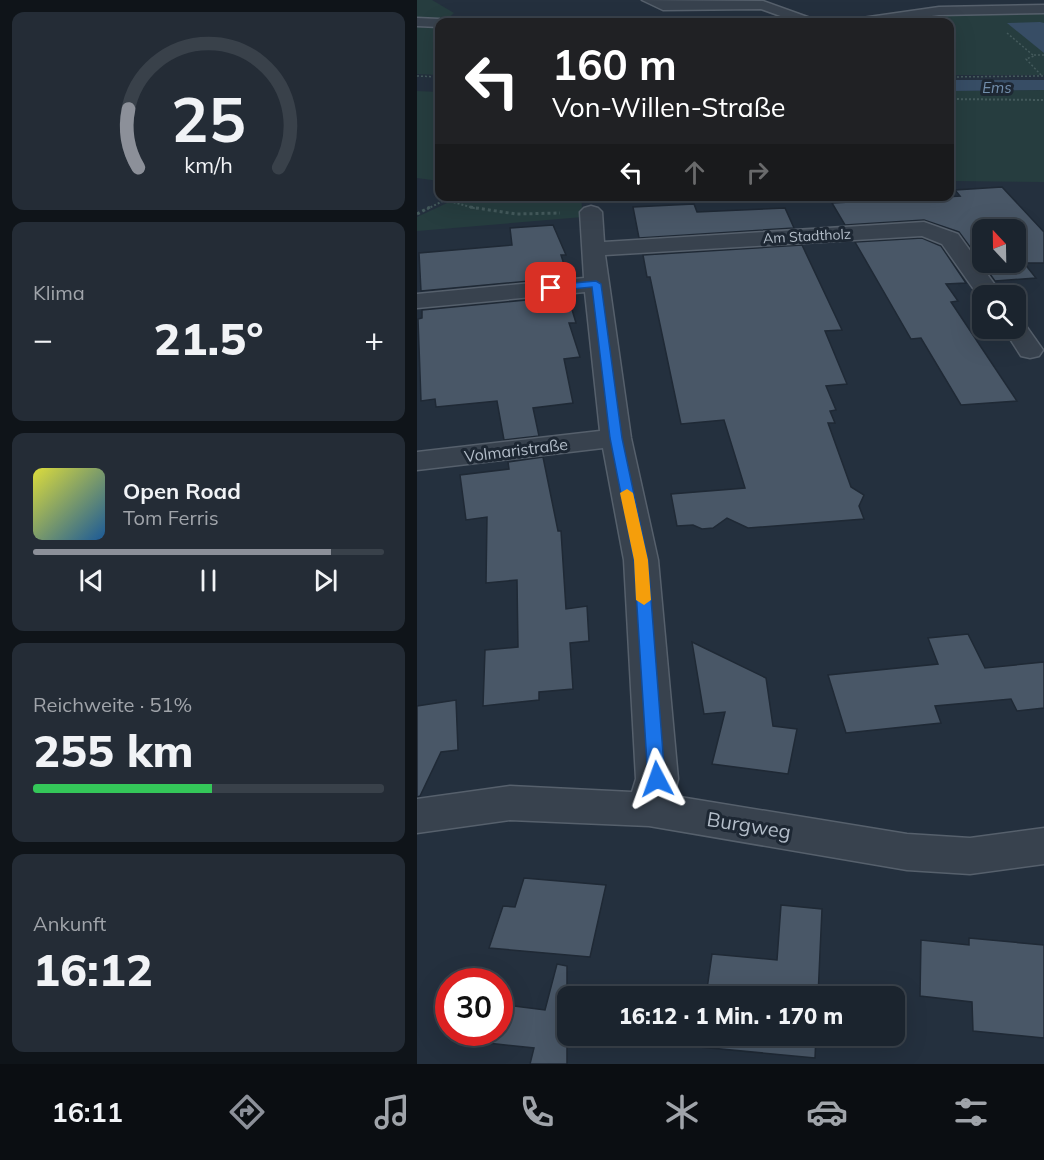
<!DOCTYPE html>
<html lang="de">
<meta charset="utf-8">
<style>
body{margin:0;font-family:Mulish,sans-serif;background:#242c36;color:#f1f3f6;height:100vh;display:flex;flex-direction:column;font-size:22px;white-space:nowrap}
*{box-sizing:border-box;margin:0}
p{font-size:20px;color:#a0a4aa}
.icon{flex:none;width:33px;height:33px;fill:none;stroke:currentColor;stroke-width:2;stroke-linecap:round;stroke-linejoin:round}
.map{position:relative;flex:1;overflow:hidden}
.drawer{display:flex;flex-direction:column;gap:12px;padding:12px;background:#0f1419;width:417px}
.drawer>*{flex:none}
.top-card{position:absolute;left:18px;top:18px;width:519px;height:183px;border-radius:12px;box-shadow:0 6px 24px #0002,0 0 0 2px #39414a;background:#202124;color:#fff;overflow:hidden}
.needle{width:39px;rotate:338deg}
.tools{position:absolute;left:555px;top:219px;display:grid;gap:12px}
.tools a{display:grid;place-items:center;width:54px;height:54px;border-radius:12px;background:#1b242e;box-shadow:0 6px 24px #0002,0 0 0 2px #39414a;font-size:30px}
.speed{position:absolute;left:18px;top:968px;display:flex;gap:12px;font-size:30px;font-weight:700;text-align:center}
.speed>*{display:grid;place-content:center;width:78px;height:78px;border-radius:50%;background:#1b242e;box-shadow:0 6px 24px #0002,0 0 0 2px #39414a;line-height:1}
.speed .limit{border:9px solid #d22;background:#fff;color:#111}
.pin{position:absolute;display:grid;place-items:center;width:51px;height:51px;color:#fff;margin:-26px;border-radius:12px;box-shadow:0 3px 9px #0006}
.me{position:absolute;width:66px;margin:-33px;rotate:356deg;stroke-linejoin:round;filter:drop-shadow(0 0 4px #0008)}
.turn{display:flex;align-items:center;gap:21px;height:126px;padding:0 18px;font-size:27px}
.turn .icon{width:78px;height:78px;stroke-width:2.5}
.turn b{display:block;font-size:42px;line-height:51px}
.lanes{display:flex;align-items:center;height:57px;padding:0 18px;background:#0003;justify-content:center;gap:30px;direction:ltr}
.lanes .off{opacity:.35}
.big{font-size:45px;font-weight:800;line-height:1.1}
.drawer .tile{flex:1;display:flex;flex-direction:column;justify-content:center;gap:9px;min-width:0;padding:0 21px;border-radius:12px;background:#242c36}
.drawer .dial{align-items:center;gap:0}
.dial svg{height:156px;overflow:visible;fill:none;stroke:#39414a;stroke-width:7;stroke-linecap:round;text-anchor:middle}
.dial text{fill:#f1f3f6;stroke:none}
.song{display:flex;align-items:center;gap:18px}
.cover{width:72px;height:72px;border-radius:9px;background:linear-gradient(135deg,hsl(60 70% 55%),hsl(210 70% 35%))}
.played{height:6px;border-radius:3px;background:linear-gradient(90deg,#8c9099 85%,#39414a 85%)}
.keys{display:flex;justify-content:space-around;direction:ltr}
.heat{display:flex;justify-content:space-between;align-items:center;font-size:33px;direction:ltr}
.charge{height:9px;border-radius:4px;background:linear-gradient(90deg,#34c759 51%,#39414a 0)}
.trip{position:absolute;left:140px;top:986px;width:348px;height:60px;border-radius:12px;background:#1b242e;box-shadow:0 6px 24px #0002,0 0 0 2px #39414a;font-weight:800;line-height:60px;text-align:center}
.tab-bar{display:flex;height:96px;justify-content:space-around;align-items:center;background:#0b0e12;color:#a0a4aa}
.tab-bar .icon{width:42px;height:42px}
.tab-bar .current{color:#8c9099}
.tab-bar b{font-size:27px;color:#f1f3f6}
main{display:flex;flex:1;min-height:0}
.map>svg:first-child{display:block}
.green{fill:#263d3f}
.water{fill:#374d65}
.building{fill:#495767;stroke:#1f2935;stroke-width:1.5;fill-rule:evenodd}
.lines{fill:none;stroke-linecap:round;stroke-linejoin:round}
.street-casing{stroke:#56606c;stroke-width:3}
.path-far2{stroke:#445a5c;stroke-width:1.5;stroke-dasharray:2 2;stroke-linecap:butt}
.path-far1{stroke:#445a5c;stroke-width:2;stroke-dasharray:2 2;stroke-linecap:butt}
.path{stroke:#445a5c;stroke-width:3;stroke-dasharray:3 3;stroke-linecap:butt}
.street{fill:#38424e;fill-rule:evenodd}
.route{fill:#1a73e8;stroke:#114b97;stroke-width:1.5}
.slow{fill:#f59e0b}
.labels{text-anchor:middle;dominant-baseline:central;stroke-width:6;stroke-linejoin:round;paint-order:stroke}
.far-street-label{font-size:14px;fill:#b3bdc9;stroke:#1d2733}
.far-water-label{font-size:15px;font-style:italic;fill:#738fad;stroke:#1d2733}
.street-label{font-size:16px;fill:#b3bdc9;stroke:#1d2733}
.near-street-label{font-size:20px;fill:#b3bdc9;stroke:#1d2733}
</style>
<main>
<section class="drawer">
<div class="tile dial"><svg viewBox="0 0 100 80">
<path d="M14 69A42 42 0 1 1 86 69"/>
<path d="M14 69A42 42 0 0 1 9 39" stroke="#8c9099"/>
<text x="50" y="56" font-size="32" font-weight="700">25</text>
<text x="50" y="72" font-size="11">km/h</text>
</svg></div>
<div class="tile"><p>Klima</p>
<div class="heat"><a>−</a><b class="big">21.5°</b><a>+</a></div>
</div>
<div class="tile">
<div class="song"><i class="cover"></i><div><b>Open Road</b><p>Tom Ferris</p></div></div>
<div class="played"></div>
<div class="keys"><svg class="icon" aria-label="previous" viewBox="0 0 24 24"><path d="M18 5L8 12l10 7zM5 5v14"/></svg><svg class="icon" aria-label="pause" viewBox="0 0 24 24"><path d="M8 5v14M16 5v14"/></svg><svg class="icon" aria-label="next" viewBox="0 0 24 24"><path d="M6 5l10 7-10 7zM19 5v14"/></svg></div>
</div>
<div class="tile"><p>Reichweite · 51%</p><b class="big">255 km</b><div class="charge"></div></div>
<div class="tile"><p>Ankunft</p><b class="big">16:12</b></div>
</section>
<div class="map">
<svg width="627" height="1064" viewBox="0 0 627 1064">
<rect width="100%" height="100%" fill="#24303e"/>
<g class="green">
<path d="M 0,0 L 15,0 L 37,13 L 28,21 L 0,20 Z"/>
<path d="M 627,10 L 627,75 L 533,75 L 532,22 L 459,22 L 507,14 Z"/>
<path d="M 0,25 L 22,26 L 22,75 L 0,74 Z"/>
<path d="M 627,90 L 627,182 L 533,181 L 532,91 Z"/>
<path d="M 0,91 L 22,92 L 22,181 L 0,178 Z"/>
<path d="M 161,196 L 164,197 L 166,217 L 0,231 L 0,217 L 43,197 Z"/>
</g>
<g class="water">
<path d="M 623,22 L 627,23 L 627,53 L 590,23 Z"/>
<path d="M 533,80 L 627,80 L 627,90 L 533,91 Z"/>
</g>
<g class="building">
<path d="M 585,187 L 627,232 L 627,263 L 607,263 L 619,278 L 578,281 L 542,232 L 507,220 L 428,225 L 415,203 L 543,196 L 538,190 ZM 566,230 L 598,230 L 598,262 L 566,262 Z"/>
<path d="M 277,204 L 280,212 L 368,208 L 377,228 L 222,238 L 216,207 Z"/>
<path d="M 136,225 L 149,255 L 144,255 L 150,274 L 145,274 L 146,278 L 4,291 L 2,253 L 95,245 L 93,228 Z"/>
<path d="M 505,238 L 524,246 L 549,283 L 529,284 L 541,301 L 534,302 L 600,401 L 544,405 L 504,338 L 494,339 L 438,242 Z"/>
<path d="M 385,245 L 425,330 L 408,331 L 430,384 L 409,386 L 419,410 L 413,411 L 418,423 L 411,423 L 434,487 L 447,495 L 442,506 L 447,519 L 331,528 L 310,518 L 296,528 L 285,529 L 276,525 L 260,526 L 254,494 L 328,488 L 307,420 L 264,424 L 233,277 L 230,277 L 226,255 Z"/>
<path d="M 151,296 L 159,323 L 152,323 L 163,357 L 147,359 L 156,403 L 116,408 L 122,436 L 87,440 L 80,401 L 19,407 L 18,399 L 4,401 L 1,319 L 5,318 L 5,310 Z"/>
<path d="M 126,457 L 141,531 L 144,531 L 149,609 L 170,606 L 172,641 L 153,643 L 156,689 L 122,692 L 122,700 L 66,706 L 68,650 L 101,647 L 100,580 L 69,583 L 70,517 L 49,520 L 43,475 L 92,469 L 91,462 Z"/>
<path d="M 551,634 L 568,668 L 627,662 L 627,708 L 600,711 L 594,699 L 518,706 L 524,723 L 429,733 L 411,675 L 521,664 L 511,638 Z"/>
<path d="M 275,642 L 349,678 L 356,726 L 380,729 L 371,774 L 295,764 L 308,712 L 287,714 Z"/>
<path d="M 39,700 L 41,750 L 24,752 L 3,796 L 0,797 L 0,706 Z"/>
<path d="M 107,878 L 189,885 L 173,957 L 72,948 L 86,906 L 98,907 Z"/>
<path d="M 364,905 L 405,909 L 401,996 L 289,996 L 295,954 L 360,960 Z"/>
<path d="M 552,938 L 627,945 L 627,1038 L 556,1031 L 555,1002 L 503,996 L 504,940 L 552,945 Z"/>
<path d="M 140,964 L 150,966 L 150,1064 L 113,1064 L 117,1048 L 62,1042 L 65,1032 L 82,1032 L 82,1004 L 128,1010 Z"/>
<path d="M 284,1035 L 399,1035 L 398,1058 L 283,1047 Z"/>
</g>
<g class="lines">
<defs>
<g id="street">
<path d="M 225,0 L 346,1 L 396,19 L 398,22 L 380,22 L 344,9 L 246,10 Z"/>
<path d="M 627,5 L 627,13 L 522,15 L 471,22 L 438,22 L 445,18 L 522,7 Z"/>
<path d="M 0,18 L 22,19 L 29,22 L 22,22 L 22,27 L 0,26 Z"/>
<path d="M 174,206 L 181,208 L 185,212 L 187,242 L 507,222 L 541,234 L 586,296 L 566,296 L 565,301 L 525,244 L 505,236 L 188,255 L 214,438 L 241,560 L 261,779 L 257,796 L 490,834 L 553,838 L 627,828 L 627,864 L 553,874 L 490,870 L 232,826 L 93,820 L 0,833 L 0,799 L 93,786 L 215,792 L 219,779 L 207,560 L 186,448 L 0,470 L 0,452 L 183,431 L 168,292 L 0,308 L 0,294 L 167,278 L 163,212 L 167,208 Z"/>
<path d="M 598,321 L 607,323 L 626,350 L 622,356 L 613,358 L 604,356 L 586,328 L 598,328 Z"/>
</g>
</defs>
<use href="#street" class="street-casing"/>
<g class="path-far2">
<path d="M 590,33 L 617,56 L 609,59 L 625,76"/>
<path d="M 617,55 L 627,55"/>
<path d="M 0,76 L 22,77"/>
<path d="M 532,77 L 626,76"/>
</g>
<g class="path-far1">
<path d="M 532,99 L 627,100"/>
<path d="M 29,200 L 60,209"/>
<path d="M 10,209 L 36,196"/>
</g>
<g class="path">
<path d="M 53,207 L 99,214 L 143,213"/>
<path d="M 0,214 L 13,207"/>
</g>
<use href="#street" class="street"/>
</g>
<path class="route" d="M 179,281 L 184,284 L 205,438 L 231,560 L 248,779 L 246,784 L 240,786 L 234,784 L 231,779 L 217,560 L 193,438 L 175,287 L 134,291 L 129,288 L 134,285 Z"/>
<path class="slow" d="M 210,489 L 216,493 L 231,560 L 234,600 L 227,605 L 219,600 L 217,560 L 203,493 Z"/>
<g class="labels">
<g class="far-street-label">
<text transform="translate(390 236) rotate(-3)">Am Stadtholz</text>
</g>
<g class="far-water-label">
<text x="580" y="87">Ems</text>
</g>
<g class="street-label">
<text transform="translate(99 450) rotate(-7)">Volmaristraße</text>
</g>
<g class="near-street-label">
<text transform="translate(332 825) rotate(9)">Burgweg</text>
</g>
</g>
</svg>
<div class="tools">
<a><svg class="needle" viewBox="-14 -14 28 28"><path d="M0-13l5 13h-10z" fill="#e53935"/><path d="M0 13l5-13h-10z" fill="#a0a4aa"/></svg></a>
<a><svg class="icon" aria-label="search" viewBox="0 0 24 24"><circle cx="10" cy="10" r="6"/><path d="M15 15l6 6"/></svg></a>
</div>
<div class="speed"><div class="limit">30</div></div>
<div class="pin" style="left:134px;top:288px;background:#d93025"><svg class="icon" aria-label="arrive" viewBox="0 0 24 24"><path d="M6 21V4h12l-3 4 3 4H6"/></svg></div>
<svg class="me" style="left:240px;top:779px" viewBox="-20 -20 40 40"><path d="M0-17L14 15 0 8-14 15z" fill="#1a73e8" stroke="#fff" stroke-width="4"/></svg>
<div class="trip">16:12 · 1 Min. · 170 m</div>
<div class="top-card">
<div class="turn"><svg class="icon" aria-label="left" viewBox="0 0 24 24"><path d="M17 20v-9H6M10 6l-5 5 5 5"/></svg><div><b>160 m</b>Von-Willen-Straße</div></div>
<div class="lanes"><svg class="icon" aria-label="left" viewBox="0 0 24 24"><path d="M17 20v-9H6M10 6l-5 5 5 5"/></svg><svg class="icon off" aria-label="ahead" viewBox="0 0 24 24"><path d="M12 20V5M6 11l6-6 6 6"/></svg><svg class="icon off" aria-label="right" viewBox="0 0 24 24"><path d="M7 20v-9h11M14 6l5 5-5 5"/></svg></div>
</div>
</div>
</main>
<nav class="tab-bar">
<b>16:11</b>
<svg class="icon current" aria-label="directions" viewBox="0 0 24 24"><path d="M12 3l9 9-9 9-9-9zM9 14v-3h6M13 9l2 2-2 2"/></svg>
<svg class="icon" aria-label="music" viewBox="0 0 24 24"><path d="M9 18V5l10-2v13"/><circle cx="6" cy="18" r="3"/><circle cx="16" cy="16" r="3"/></svg>
<svg class="icon" aria-label="phone" viewBox="0 0 24 24"><path d="M5 4h4l2 5-3 2q2 4 5 5l2-3 5 2v4C11 20 4 13 5 4z"/></svg>
<svg class="icon" aria-label="climate" viewBox="0 0 24 24"><path d="M12 3v18M4 7l16 10M4 17L20 7"/></svg>
<svg class="icon" aria-label="car" viewBox="0 0 24 24"><path d="M5 17H2v-5l4-1 3-4h7l3 4 3 1v5h-3M9 17h6M6 11h13"/><circle cx="7" cy="17" r="2"/><circle cx="17" cy="17" r="2"/></svg>
<svg class="icon" aria-label="filters" viewBox="0 0 24 24"><path d="M4 7h16M4 17h16"/><circle cx="9" cy="7" r="2"/><circle cx="15" cy="17" r="2"/></svg>
</nav>
